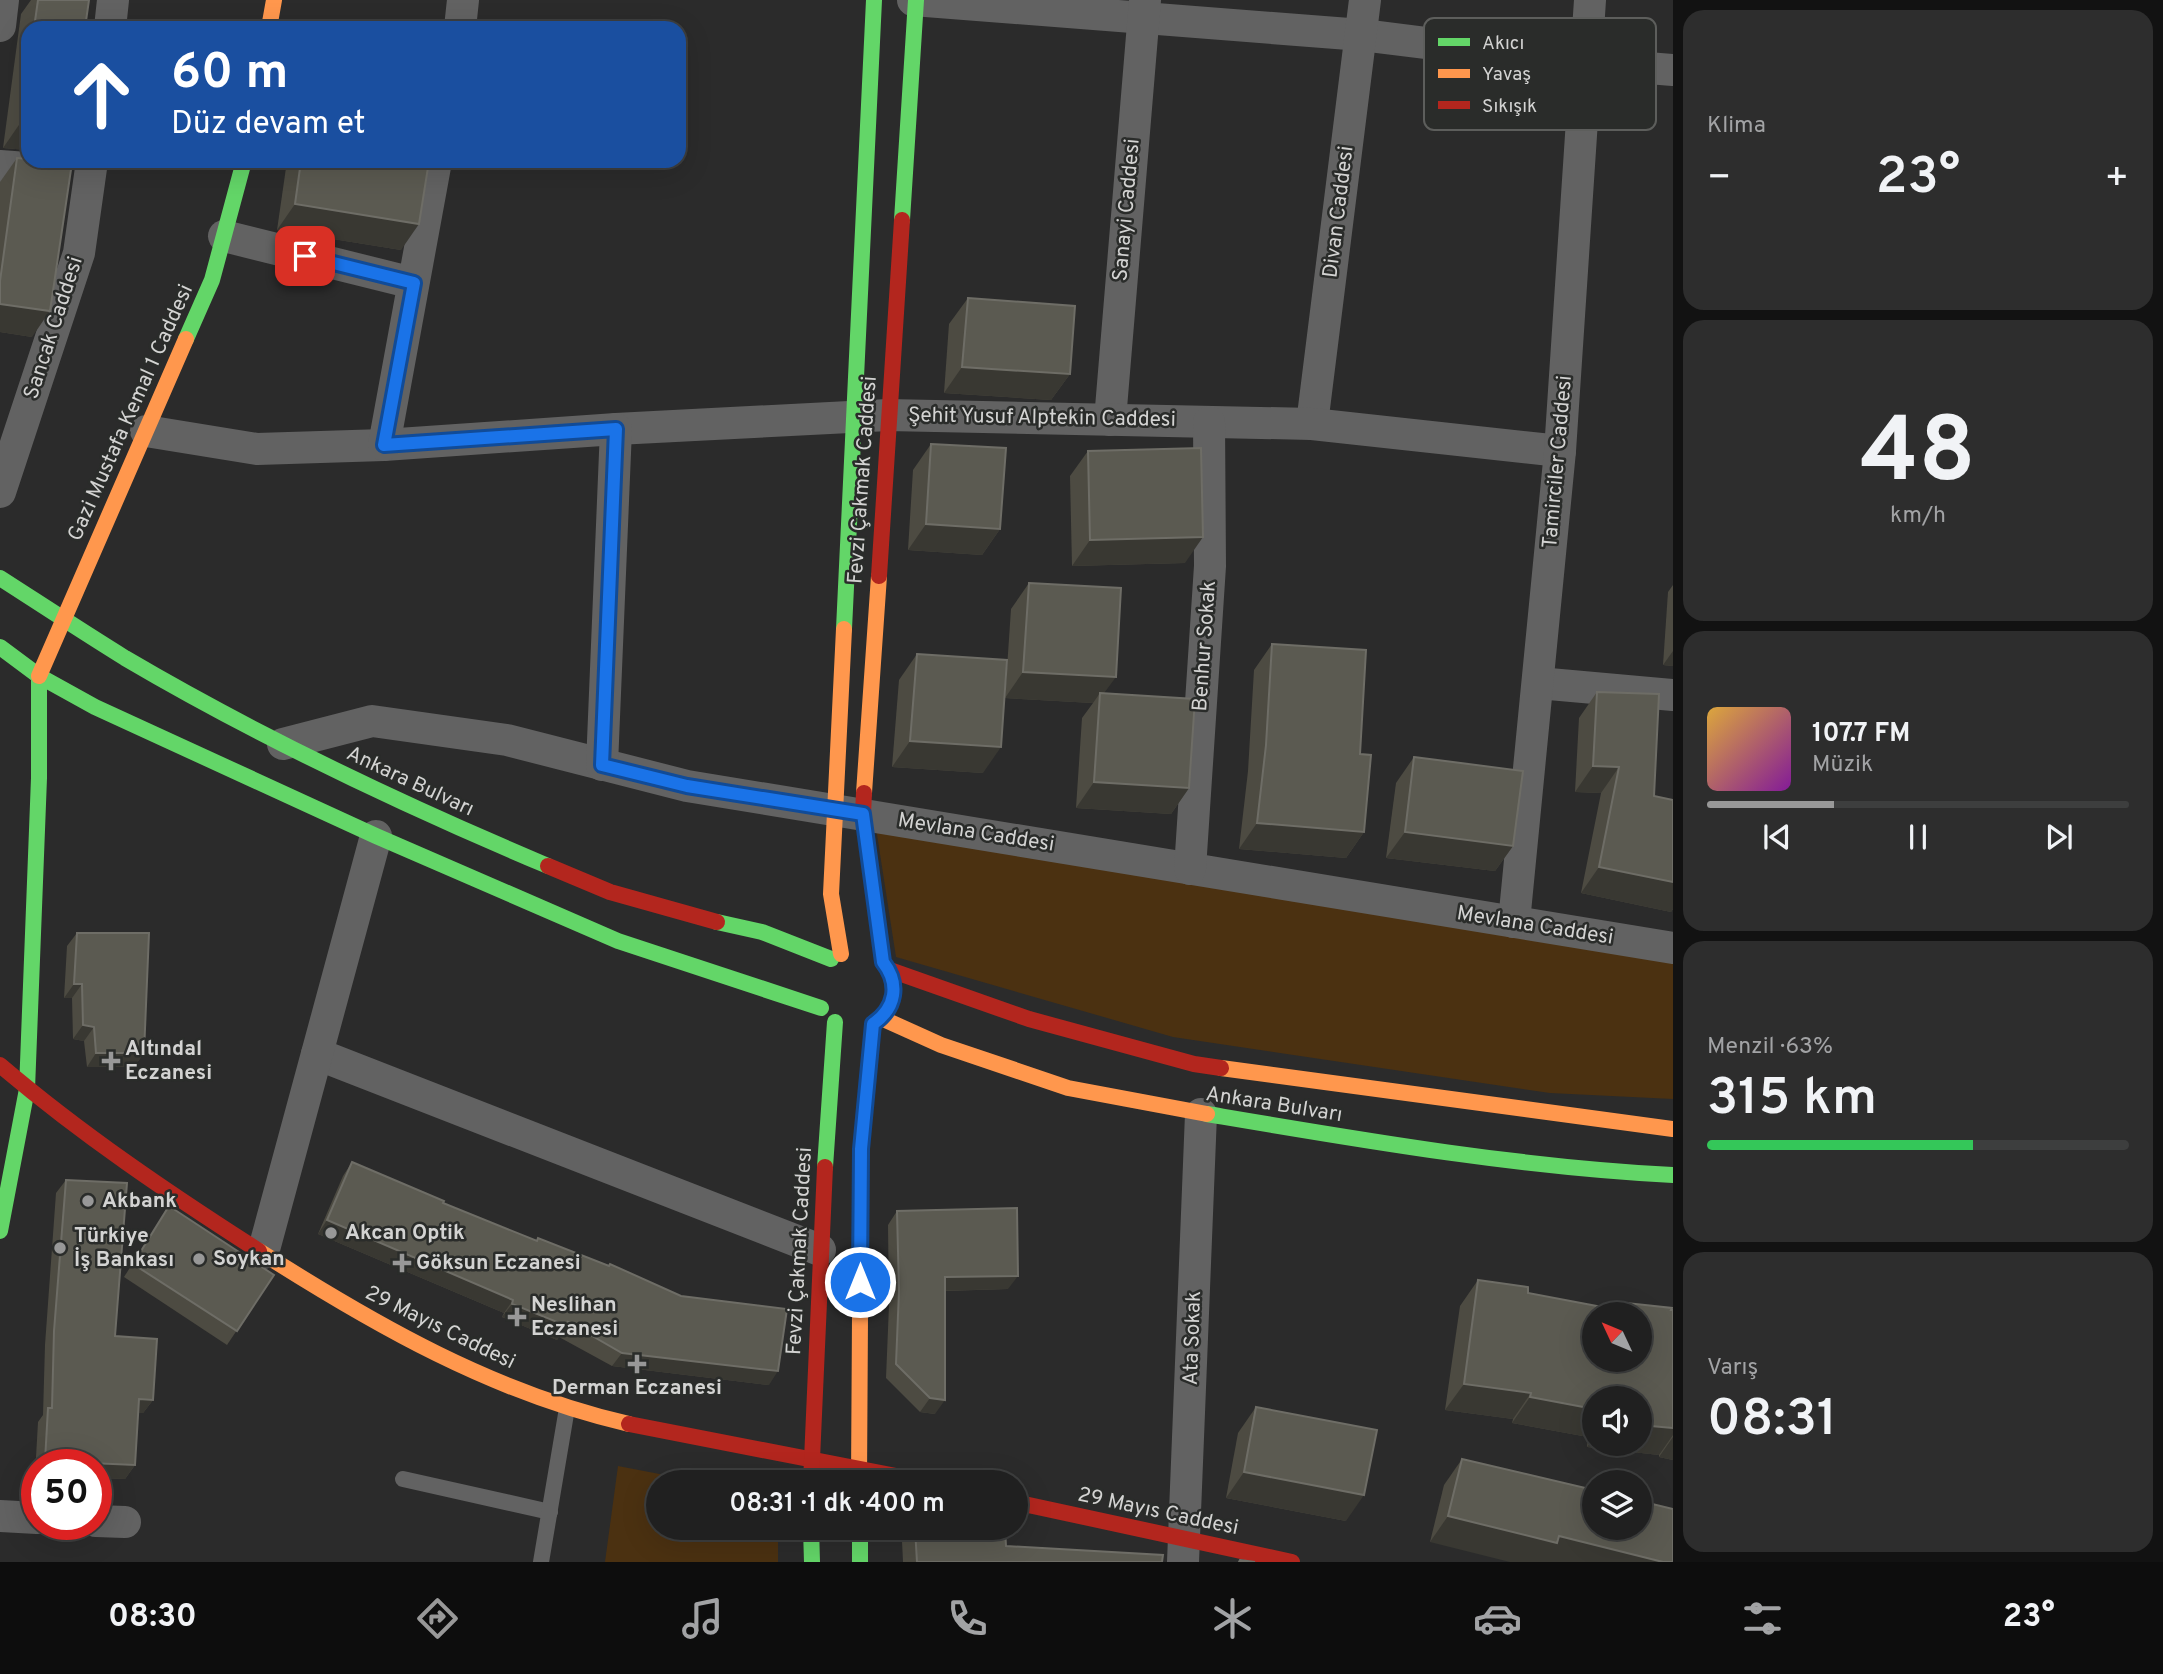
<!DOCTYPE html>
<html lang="tr">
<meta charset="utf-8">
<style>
body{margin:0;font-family:Overpass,sans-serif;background:#2d2d2d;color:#f1f3f6;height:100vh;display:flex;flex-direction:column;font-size:26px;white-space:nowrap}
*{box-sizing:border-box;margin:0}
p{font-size:23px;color:#a2a3a5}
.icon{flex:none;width:38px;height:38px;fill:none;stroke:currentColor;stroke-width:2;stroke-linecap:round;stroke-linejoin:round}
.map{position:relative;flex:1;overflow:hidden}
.side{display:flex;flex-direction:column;gap:10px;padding:10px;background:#121212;width:490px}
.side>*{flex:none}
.banner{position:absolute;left:21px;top:21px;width:665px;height:147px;border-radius:21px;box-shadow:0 7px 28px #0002,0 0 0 2px #3d3e3e;background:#1a4fa0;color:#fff;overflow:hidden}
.needle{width:46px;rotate:314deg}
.tools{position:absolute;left:1582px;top:1302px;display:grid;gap:14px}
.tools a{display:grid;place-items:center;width:70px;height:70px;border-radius:50%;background:#202020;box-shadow:0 7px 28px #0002,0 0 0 2px #3d3e3e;font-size:35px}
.speed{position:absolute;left:21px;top:1449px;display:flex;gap:14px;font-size:35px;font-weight:700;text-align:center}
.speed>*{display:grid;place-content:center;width:91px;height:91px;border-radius:50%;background:#202020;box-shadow:0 7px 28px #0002,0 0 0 2px #3d3e3e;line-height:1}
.speed .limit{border:10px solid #d22;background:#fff;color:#111}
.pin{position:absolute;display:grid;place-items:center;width:60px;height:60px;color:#fff;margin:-30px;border-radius:14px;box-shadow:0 4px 10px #0006}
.me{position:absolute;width:77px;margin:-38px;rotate:0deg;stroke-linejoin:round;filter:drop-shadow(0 0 5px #0008)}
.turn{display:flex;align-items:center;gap:24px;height:147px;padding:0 35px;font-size:32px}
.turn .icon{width:91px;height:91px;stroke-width:2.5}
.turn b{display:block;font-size:49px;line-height:60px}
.big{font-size:52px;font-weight:600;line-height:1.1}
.side .tile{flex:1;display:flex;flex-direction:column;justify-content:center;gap:10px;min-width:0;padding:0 24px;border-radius:21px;background:#2d2d2d}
.side .dial{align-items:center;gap:0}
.dial b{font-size:91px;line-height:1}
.song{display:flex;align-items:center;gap:21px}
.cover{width:84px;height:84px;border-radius:10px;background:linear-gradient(135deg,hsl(40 70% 55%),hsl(290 70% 35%))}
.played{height:7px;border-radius:4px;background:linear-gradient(90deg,#989898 30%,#3d3e3e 30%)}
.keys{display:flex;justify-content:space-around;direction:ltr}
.heat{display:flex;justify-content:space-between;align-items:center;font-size:38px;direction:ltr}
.charge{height:10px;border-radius:5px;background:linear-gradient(90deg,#34c759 63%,#3d3e3e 0)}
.trip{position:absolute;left:646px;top:1470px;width:382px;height:70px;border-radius:35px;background:#202020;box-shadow:0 7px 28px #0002,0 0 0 2px #3d3e3e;font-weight:600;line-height:70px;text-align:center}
.tabs{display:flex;height:112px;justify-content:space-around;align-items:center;background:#0d0d0d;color:#a2a3a5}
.tabs .icon{width:49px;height:49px}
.tabs .active{color:#989898}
.tabs b{font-size:32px;color:#f1f3f6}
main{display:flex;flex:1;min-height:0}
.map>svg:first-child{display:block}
.green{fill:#4b3111}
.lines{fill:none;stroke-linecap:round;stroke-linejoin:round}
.lane{stroke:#626262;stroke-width:16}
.street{stroke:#626262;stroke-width:32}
.fast{stroke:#63d668;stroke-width:16}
.slow{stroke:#ff974d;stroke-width:16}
.jam{stroke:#b3261e;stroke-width:16}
.wall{fill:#4d4b42;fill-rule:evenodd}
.shaded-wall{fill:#393832}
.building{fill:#5b5a51;stroke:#6e6d66;stroke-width:2;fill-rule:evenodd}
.route-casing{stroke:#114b97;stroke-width:18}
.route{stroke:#1a73e8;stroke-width:12}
.poi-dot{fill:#989898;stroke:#2a2c2a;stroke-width:2.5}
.labels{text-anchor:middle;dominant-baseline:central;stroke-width:5;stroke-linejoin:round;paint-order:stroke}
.street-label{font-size:21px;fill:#d3d3d2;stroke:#2a2c2a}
.poi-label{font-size:21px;font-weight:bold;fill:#d3d3d2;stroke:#2a2c2a;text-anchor:start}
.key{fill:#2a2c2a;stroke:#5d5e5c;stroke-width:2}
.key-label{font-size:19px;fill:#d3d3d2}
</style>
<main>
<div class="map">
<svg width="1673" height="1562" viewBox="0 0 1673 1562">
<rect width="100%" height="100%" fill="#2b2b2b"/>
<g class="green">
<path d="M 876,828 L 1673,959 L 1673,1099 L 1550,1093 L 1173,1037 L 896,957 Z"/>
<path d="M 618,1466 L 701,1482 L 658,1482 L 658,1528 L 778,1528 L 778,1562 L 605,1562 Z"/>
</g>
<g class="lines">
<g class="lane">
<path d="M 403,1479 L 550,1512"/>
<path d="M 541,1562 L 567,1408"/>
</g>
<g class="street">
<path d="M 913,0 L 1362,35 L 1586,63 L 1673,70"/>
<path d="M 0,26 L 3,0"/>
<path d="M 110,28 L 113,0"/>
<path d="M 460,28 L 463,0"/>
<path d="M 0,166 L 54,170"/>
<path d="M 224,236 L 413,283"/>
<path d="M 1110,420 L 1145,0"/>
<path d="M 1312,424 L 1365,0"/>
<path d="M 146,431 L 257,449 L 384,445 L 616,429 L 888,415 L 1312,424 L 1560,451"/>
<path d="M 384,445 L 436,161"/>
<path d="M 0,492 L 79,253 L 92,161"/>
<path d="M 1538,683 L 1673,695"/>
<path d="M 283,744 L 372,721 L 507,740 L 687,786 L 1673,948"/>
<path d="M 602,765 L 616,429"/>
<path d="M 1190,869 L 1210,566 L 1209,422"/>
<path d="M 1514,922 L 1560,451 L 1590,0"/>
<path d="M 317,1054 L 820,1250"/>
<path d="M 263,1253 L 376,836"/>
<path d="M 0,1516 L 37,1518"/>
<path d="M 96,1521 L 125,1522"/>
<path d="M 1183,1562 L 1201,1114"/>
</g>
<g class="fast">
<path d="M 902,220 L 916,0"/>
<path d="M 186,339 L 212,280 L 244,161"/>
<path d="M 0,578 C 42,605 83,632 125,658 C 261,738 403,805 548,866"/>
<path d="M 844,629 L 874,0"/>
<path d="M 0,647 L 39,676 L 95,707 L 376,836 L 618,941 L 821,1008"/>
<path d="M 717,922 L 762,932 L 831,959"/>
<path d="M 1207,1114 C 1361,1140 1517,1167 1673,1175"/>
<path d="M 825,1167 L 835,1022"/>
<path d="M 0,1231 L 27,1089 L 39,778 L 39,676"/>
<path d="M 811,1528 L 812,1562"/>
<path d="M 860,1528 L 860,1562"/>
</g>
<g class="slow">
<path d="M 269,28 L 274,0"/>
<path d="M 39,676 L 186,339"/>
<path d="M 864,793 L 879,576"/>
<path d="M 841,954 L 831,894 L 844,629"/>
<path d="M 881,1018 L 941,1045 L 1068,1088 L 1207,1114"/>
<path d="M 1221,1068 L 1673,1129"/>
<path d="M 259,1251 C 375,1325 494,1393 629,1424"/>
<path d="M 859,1482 L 861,1149 L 873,1024"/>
</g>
<g class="jam">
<path d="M 879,576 L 902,220"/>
<path d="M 864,793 L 863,814 L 883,962"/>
<path d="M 548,866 L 610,892 L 717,922"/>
<path d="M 890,970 L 1029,1019 L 1194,1064 L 1221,1068"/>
<path d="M 0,1065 C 81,1134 170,1194 259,1251"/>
<path d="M 629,1424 L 927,1482"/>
<path d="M 811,1482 L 825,1167"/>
<path d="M 1015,1502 L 1292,1562"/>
</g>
</g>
<g class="wall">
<path d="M 31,0 L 89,0 L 85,28 L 28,28 L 28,150 L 3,148 L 21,14 Z"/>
<path d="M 17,158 L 32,337 L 0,332 L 0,182 Z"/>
<path d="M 287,161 L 429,161 L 401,250 L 277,230 Z"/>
<path d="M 968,298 L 1070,374 L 1051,400 L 944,393 L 949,324 Z"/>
<path d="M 931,444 L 1000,529 L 982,555 L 908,550 L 913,470 Z"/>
<path d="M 1088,451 L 1185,563 L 1072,566 L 1070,476 Z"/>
<path d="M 1029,583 L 1104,693 L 1189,788 L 1171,814 L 1076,808 L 1082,718 L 1093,703 L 1005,698 L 1011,609 Z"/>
<path d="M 1673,585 L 1673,666 L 1663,665 L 1668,592 Z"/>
<path d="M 1272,644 L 1360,754 L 1364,832 L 1346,858 L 1239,849 L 1248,771 L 1254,670 Z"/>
<path d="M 917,654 L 983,773 L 892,767 L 899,680 Z"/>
<path d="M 1597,692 L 1654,796 L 1673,800 L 1673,909 L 1671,912 L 1581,893 L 1601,793 L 1575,792 L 1579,718 Z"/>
<path d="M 1414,757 L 1513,846 L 1495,871 L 1386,858 L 1396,783 Z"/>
<path d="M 77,933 L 144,1053 L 134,1067 L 87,1067 L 84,1041 L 73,1039 L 72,998 L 64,998 L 67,946 Z"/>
<path d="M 352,1162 L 443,1203 L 769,1385 L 612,1366 L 559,1337 L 557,1340 L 502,1317 L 504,1313 L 318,1234 L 343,1176 Z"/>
<path d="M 66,1180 L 115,1336 L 153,1400 L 143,1413 L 138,1413 L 135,1465 L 125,1479 L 96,1478 L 96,1465 L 37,1465 L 37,1475 L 35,1475 L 38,1422 L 43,1415 L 45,1345 L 56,1193 Z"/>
<path d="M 169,1206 L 274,1275 L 227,1345 L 124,1277 Z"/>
<path d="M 897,1211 L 1008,1289 L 945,1291 L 935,1414 L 920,1412 L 886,1378 L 889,1305 L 888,1225 Z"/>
<path d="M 1478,1280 L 1528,1293 L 1614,1309 L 1618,1302 L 1673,1310 L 1673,1460 L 1659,1457 L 1659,1455 L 1587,1447 L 1588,1437 L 1512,1423 L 1513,1419 L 1445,1410 L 1460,1306 ZM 1594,1398 L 1640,1444 L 1594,1444 Z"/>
<path d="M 1256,1407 L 1346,1521 L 1226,1498 L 1238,1433 Z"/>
<path d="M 1462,1459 L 1594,1490 L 1430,1542 L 1444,1485 Z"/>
<path d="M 912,1528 L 1005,1528 L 1006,1546 L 1162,1562 L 903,1562 L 902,1541 Z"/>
</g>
<g class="shaded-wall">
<path d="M 21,122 L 28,122 L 28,150 L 3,148 Z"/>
<path d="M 295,204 L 419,224 L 401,250 L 277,230 Z"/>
<path d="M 0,304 L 50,311 L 32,337 L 0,332 Z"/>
<path d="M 962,367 L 1070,374 L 1051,400 L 944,393 Z"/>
<path d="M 926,524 L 1000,529 L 982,555 L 908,550 Z"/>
<path d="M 1203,537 L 1185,563 L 1072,566 L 1090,540 Z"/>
<path d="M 1673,651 L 1673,666 L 1663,665 Z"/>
<path d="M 1023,672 L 1116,677 L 1099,700 L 1100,693 L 1093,703 L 1005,698 Z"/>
<path d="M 910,741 L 1001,747 L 983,773 L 892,767 Z"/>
<path d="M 1593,766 L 1619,767 L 1601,793 L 1575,792 Z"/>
<path d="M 1094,782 L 1189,788 L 1171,814 L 1076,808 Z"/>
<path d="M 1257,823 L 1364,832 L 1346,858 L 1239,849 Z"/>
<path d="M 1405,832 L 1513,846 L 1495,871 L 1386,858 Z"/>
<path d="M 1599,867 L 1673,882 L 1673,909 L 1671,912 L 1581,893 Z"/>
<path d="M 74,984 L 82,984 L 72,998 L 64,998 Z"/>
<path d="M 83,1025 L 94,1027 L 84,1041 L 73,1039 Z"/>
<path d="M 96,1053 L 144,1053 L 134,1067 L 87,1067 Z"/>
<path d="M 327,1220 L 513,1300 L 504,1313 L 318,1234 Z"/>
<path d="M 1018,1276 L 1008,1289 L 936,1291 L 945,1277 Z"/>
<path d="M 512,1304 L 567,1326 L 557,1340 L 502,1317 Z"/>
<path d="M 622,1353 L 778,1371 L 769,1385 L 612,1366 Z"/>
<path d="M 1464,1384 L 1531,1393 L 1513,1419 L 1445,1410 Z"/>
<path d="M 1530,1397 L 1594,1409 L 1594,1429 L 1588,1437 L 1512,1423 Z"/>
<path d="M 930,1398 L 945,1400 L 935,1414 L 920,1412 Z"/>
<path d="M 139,1399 L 153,1400 L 143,1413 L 129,1413 Z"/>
<path d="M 1640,1425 L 1673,1428 L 1673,1435 L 1659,1455 L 1587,1447 L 1594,1437 L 1594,1444 L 1640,1444 Z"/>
<path d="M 1673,1437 L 1673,1460 L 1659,1457 Z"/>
<path d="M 45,1461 L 135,1465 L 125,1479 L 96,1478 L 96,1465 L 42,1465 Z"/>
<path d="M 1244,1472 L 1364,1495 L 1346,1521 L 1226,1498 Z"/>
<path d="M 1448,1516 L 1559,1536 L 1663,1562 L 1510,1562 L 1430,1542 Z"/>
</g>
<g class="building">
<path d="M 38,0 L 89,0 L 85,28 L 34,28 Z"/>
<path d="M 28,70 L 28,122 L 21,122 Z"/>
<path d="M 17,158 L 28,159 L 28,161 L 72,163 L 50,311 L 0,304 L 0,281 Z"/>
<path d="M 301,161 L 429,161 L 419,224 L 295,204 Z"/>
<path d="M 968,298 L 1075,306 L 1070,374 L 962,367 Z"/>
<path d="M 931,444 L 1006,448 L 1000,529 L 926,524 Z"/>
<path d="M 1201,448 L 1203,537 L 1090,540 L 1088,451 Z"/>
<path d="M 1029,583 L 1121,588 L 1116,677 L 1023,672 Z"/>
<path d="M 1272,644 L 1366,650 L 1360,754 L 1371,755 L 1364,832 L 1257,823 L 1266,745 Z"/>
<path d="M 917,654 L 1007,660 L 1001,747 L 910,741 Z"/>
<path d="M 1597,692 L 1659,694 L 1654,796 L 1673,800 L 1673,882 L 1599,867 L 1619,767 L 1593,766 Z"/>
<path d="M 1100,693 L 1195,699 L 1189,788 L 1094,782 Z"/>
<path d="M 1414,757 L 1523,771 L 1513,846 L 1405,832 Z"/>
<path d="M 77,933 L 149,933 L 144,1053 L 96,1053 L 94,1027 L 83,1025 L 82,984 L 74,984 Z"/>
<path d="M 352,1162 L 444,1201 L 443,1203 L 537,1241 L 538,1238 L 609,1266 L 610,1264 L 681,1296 L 787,1309 L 778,1371 L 622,1353 L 568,1322 L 567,1326 L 512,1304 L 513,1300 L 327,1220 Z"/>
<path d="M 66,1180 L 127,1183 L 115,1336 L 157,1339 L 153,1400 L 139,1399 L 135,1465 L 45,1461 L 48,1408 L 52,1408 L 54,1331 Z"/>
<path d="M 169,1206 L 274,1275 L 237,1331 L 133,1264 Z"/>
<path d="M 1017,1208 L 1018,1276 L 945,1277 L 945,1400 L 930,1398 L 896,1364 L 899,1291 L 897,1211 Z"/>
<path d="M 1478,1280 L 1528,1287 L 1528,1293 L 1618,1310 L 1618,1302 L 1672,1308 L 1671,1310 L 1673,1310 L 1673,1428 L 1640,1425 L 1640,1398 L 1594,1398 L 1594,1409 L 1530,1397 L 1531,1393 L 1464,1384 ZM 1594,1314 L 1640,1314 L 1640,1360 L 1594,1360 Z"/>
<path d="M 1256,1407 L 1377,1430 L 1364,1495 L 1244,1472 Z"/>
<path d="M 1462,1459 L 1594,1490 L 1594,1528 L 1640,1528 L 1640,1501 L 1673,1509 L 1673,1562 L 1663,1562 L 1559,1536 L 1557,1543 L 1448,1516 Z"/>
<path d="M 915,1528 L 1005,1528 L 1006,1546 L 1163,1555 L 1162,1562 L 917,1562 Z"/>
<path d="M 1240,1560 L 1255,1562 L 1239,1562 Z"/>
</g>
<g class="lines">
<defs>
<path id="route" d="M 305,256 L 414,283 L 384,445 L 616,429 L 602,765 L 687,786 L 863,814 L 883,962 C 900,984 896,1008 873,1024 L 861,1149 L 860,1282"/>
</defs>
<use href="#route" class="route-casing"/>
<use href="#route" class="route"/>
</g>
<g class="poi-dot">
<path d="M107.5 1050.5h7v7h7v7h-7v7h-7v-7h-7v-7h7z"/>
<circle cx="88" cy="1201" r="7"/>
<circle cx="331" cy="1233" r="7"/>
<circle cx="60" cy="1248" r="7"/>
<circle cx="199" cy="1259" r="7"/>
<path d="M398.5 1252.5h7v7h7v7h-7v7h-7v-7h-7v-7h7z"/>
<path d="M513.5 1306.5h7v7h7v7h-7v7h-7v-7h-7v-7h7z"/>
<path d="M633.5 1353.5h7v7h7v7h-7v7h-7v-7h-7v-7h7z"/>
</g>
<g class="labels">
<g class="street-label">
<text transform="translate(1127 210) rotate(-85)">Sanayi Caddesi</text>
<text transform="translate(1339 212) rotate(-83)">Divan Caddesi</text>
<text transform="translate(54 328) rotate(-72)">Sancak Caddesi</text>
<text transform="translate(131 413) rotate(-66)">Gazi Mustafa Kemal 1 Caddesi</text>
<text transform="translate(1042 418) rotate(1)">Şehit Yusuf Alptekin Caddesi</text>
<text transform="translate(1558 462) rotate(-85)">Tamirciler Caddesi</text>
<text transform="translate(863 480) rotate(-86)">Fevzi Çakmak Caddesi</text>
<text transform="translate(1205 646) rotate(-86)">Benhur Sokak</text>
<text transform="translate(410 782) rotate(25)">Ankara Bulvarı</text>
<text transform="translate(976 833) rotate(9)">Mevlana Caddesi</text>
<text transform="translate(1535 926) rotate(9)">Mevlana Caddesi</text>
<text transform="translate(1274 1105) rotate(9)">Ankara Bulvarı</text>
<text transform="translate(800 1251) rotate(-87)">Fevzi Çakmak Caddesi</text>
<text transform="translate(440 1328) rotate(26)">29 Mayıs Caddesi</text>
<text transform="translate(1193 1338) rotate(-88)">Ata Sokak</text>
<text transform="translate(1158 1512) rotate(12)">29 Mayıs Caddesi</text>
</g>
<g class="poi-label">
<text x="125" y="1049">Altındal<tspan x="125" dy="24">Eczanesi</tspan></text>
<text x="102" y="1201">Akbank</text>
<text x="345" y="1233">Akcan Optik</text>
<text x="74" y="1236">Türkiye<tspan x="74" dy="24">İş Bankası</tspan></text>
<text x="213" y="1259">Soykan</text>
<text x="416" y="1263">Göksun Eczanesi</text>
<text x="531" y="1305">Neslihan<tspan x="531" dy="24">Eczanesi</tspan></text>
<text x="637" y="1388" text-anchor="middle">Derman Eczanesi</text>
</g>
</g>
<rect x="1424" y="18" width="232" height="112" rx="10" class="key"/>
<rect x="1438" y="38" width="32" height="8" fill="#63d668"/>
<rect x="1438" y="69" width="32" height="9" fill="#ff974d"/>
<rect x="1438" y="101" width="32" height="8" fill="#b3261e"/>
<g class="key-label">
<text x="1482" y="49">Akıcı</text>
<text x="1482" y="80">Yavaş</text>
<text x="1482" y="112">Sıkışık</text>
</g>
</svg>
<div class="tools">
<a><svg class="needle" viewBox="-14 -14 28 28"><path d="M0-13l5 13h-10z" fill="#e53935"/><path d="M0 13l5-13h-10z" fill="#a2a3a5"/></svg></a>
<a><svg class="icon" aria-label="sound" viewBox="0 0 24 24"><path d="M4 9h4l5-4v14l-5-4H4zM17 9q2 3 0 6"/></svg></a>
<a><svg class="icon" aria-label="layers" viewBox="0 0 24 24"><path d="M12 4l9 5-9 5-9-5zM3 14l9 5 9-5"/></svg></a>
</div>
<div class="speed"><div class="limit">50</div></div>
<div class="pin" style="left:305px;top:256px;background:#d93025"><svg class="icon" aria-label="arrive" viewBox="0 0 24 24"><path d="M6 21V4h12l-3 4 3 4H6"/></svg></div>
<svg class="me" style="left:860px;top:1282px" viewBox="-20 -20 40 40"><circle r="17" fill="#1a73e8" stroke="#fff" stroke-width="3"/><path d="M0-11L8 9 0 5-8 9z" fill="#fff"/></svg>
<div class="trip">08:31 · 1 dk · 400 m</div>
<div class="banner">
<div class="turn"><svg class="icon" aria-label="ahead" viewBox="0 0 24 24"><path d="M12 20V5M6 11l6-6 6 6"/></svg><div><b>60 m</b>Düz devam et</div></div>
</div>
</div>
<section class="side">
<div class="tile"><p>Klima</p>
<div class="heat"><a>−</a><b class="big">23°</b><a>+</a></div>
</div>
<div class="tile dial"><b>48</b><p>km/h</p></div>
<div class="tile">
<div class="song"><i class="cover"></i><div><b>107.7 FM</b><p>Müzik</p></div></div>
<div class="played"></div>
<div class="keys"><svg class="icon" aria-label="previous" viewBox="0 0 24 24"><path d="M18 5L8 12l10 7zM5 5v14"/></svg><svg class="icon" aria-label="pause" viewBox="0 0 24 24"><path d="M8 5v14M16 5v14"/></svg><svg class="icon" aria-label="next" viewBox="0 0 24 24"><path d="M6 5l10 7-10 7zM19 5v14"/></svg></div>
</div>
<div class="tile"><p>Menzil · 63%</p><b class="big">315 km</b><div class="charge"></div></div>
<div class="tile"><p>Varış</p><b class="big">08:31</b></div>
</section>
</main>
<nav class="tabs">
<b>08:30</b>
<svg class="icon active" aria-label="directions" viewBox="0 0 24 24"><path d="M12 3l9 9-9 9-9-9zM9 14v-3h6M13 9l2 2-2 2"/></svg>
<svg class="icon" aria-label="music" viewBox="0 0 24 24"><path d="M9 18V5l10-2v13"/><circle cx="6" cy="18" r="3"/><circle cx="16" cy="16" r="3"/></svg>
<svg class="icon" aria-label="phone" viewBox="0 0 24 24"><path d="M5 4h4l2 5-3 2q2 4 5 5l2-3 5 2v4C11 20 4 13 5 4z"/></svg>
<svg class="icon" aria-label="climate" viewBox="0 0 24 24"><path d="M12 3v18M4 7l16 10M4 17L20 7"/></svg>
<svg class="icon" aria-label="car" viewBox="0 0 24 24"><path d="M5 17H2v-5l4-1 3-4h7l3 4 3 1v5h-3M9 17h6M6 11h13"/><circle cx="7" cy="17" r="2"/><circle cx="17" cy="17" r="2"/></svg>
<svg class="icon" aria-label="filters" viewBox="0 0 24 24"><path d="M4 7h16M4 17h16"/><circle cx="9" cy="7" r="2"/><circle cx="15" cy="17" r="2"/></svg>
<b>23°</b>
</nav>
